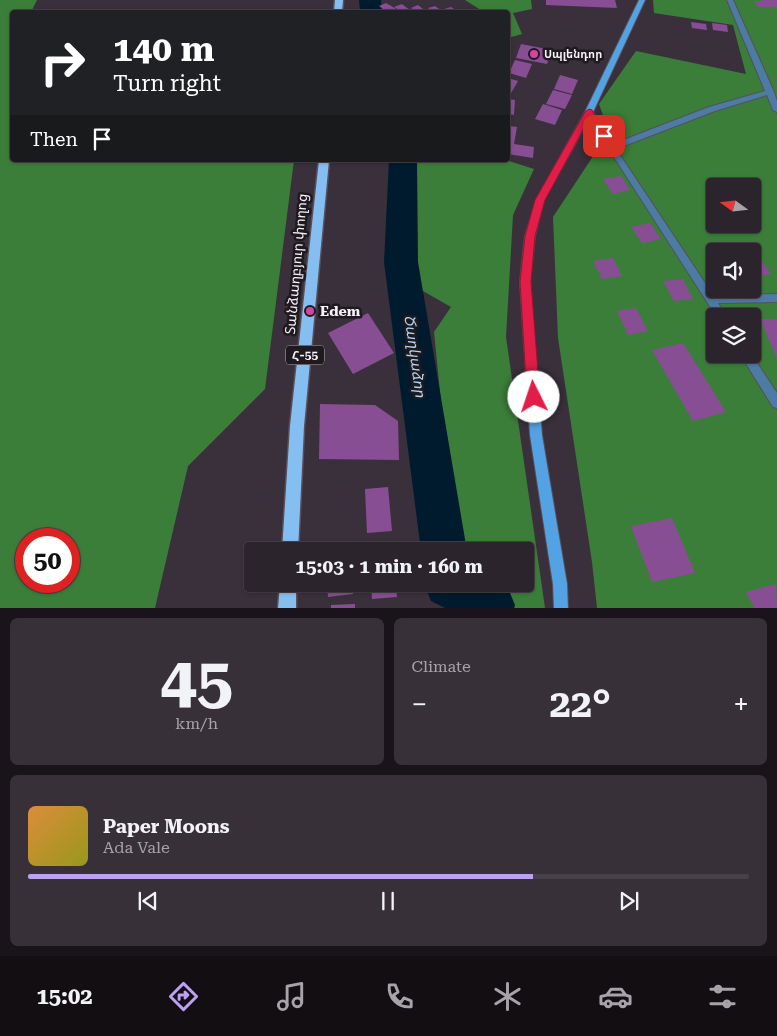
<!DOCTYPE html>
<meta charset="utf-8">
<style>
body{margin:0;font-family:"Roboto Serif","Noto Sans Armenian",serif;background:#383039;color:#f1f3f6;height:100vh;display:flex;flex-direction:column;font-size:19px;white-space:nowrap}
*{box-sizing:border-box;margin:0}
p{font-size:16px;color:#a6a4aa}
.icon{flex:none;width:28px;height:28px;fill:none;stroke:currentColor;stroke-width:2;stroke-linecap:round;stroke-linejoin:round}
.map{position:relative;height:608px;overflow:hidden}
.sheet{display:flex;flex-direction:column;gap:10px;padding:10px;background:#181419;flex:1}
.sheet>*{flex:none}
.top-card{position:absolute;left:10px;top:10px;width:500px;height:152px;border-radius:5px;box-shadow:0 1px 4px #0004,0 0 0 1px #484149;background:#202124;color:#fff;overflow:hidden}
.needle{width:32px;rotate:285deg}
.tools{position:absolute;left:706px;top:178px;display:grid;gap:10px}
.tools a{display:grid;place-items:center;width:55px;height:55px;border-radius:5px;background:#2c242d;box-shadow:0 1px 4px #0004,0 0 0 1px #484149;font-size:25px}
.speed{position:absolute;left:15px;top:528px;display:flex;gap:10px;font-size:25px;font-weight:700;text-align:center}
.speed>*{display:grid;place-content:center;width:65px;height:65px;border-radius:50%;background:#2c242d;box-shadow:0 1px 4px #0004,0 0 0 1px #484149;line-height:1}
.speed .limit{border:8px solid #d22;background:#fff;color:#111}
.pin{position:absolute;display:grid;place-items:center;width:42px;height:42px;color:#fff;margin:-21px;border-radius:10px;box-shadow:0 2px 8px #0006}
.me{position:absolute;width:55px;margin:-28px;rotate:356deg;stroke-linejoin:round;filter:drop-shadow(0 0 4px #0008)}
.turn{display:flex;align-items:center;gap:18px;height:105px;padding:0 20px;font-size:22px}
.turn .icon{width:65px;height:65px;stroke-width:2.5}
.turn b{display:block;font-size:35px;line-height:42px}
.then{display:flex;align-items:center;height:48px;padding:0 20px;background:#0003;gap:10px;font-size:19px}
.big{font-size:38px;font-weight:700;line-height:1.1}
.sheet .tile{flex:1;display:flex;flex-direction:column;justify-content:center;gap:8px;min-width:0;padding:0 18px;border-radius:8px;background:#383039}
.sheet .dial{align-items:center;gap:0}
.dial b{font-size:65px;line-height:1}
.song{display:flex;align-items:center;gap:15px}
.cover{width:60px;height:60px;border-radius:8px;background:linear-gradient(135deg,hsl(30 70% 55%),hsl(60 70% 35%))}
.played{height:5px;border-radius:2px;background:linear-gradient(90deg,#bca0f2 70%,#484149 70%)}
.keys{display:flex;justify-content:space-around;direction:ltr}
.heat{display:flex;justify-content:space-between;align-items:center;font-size:28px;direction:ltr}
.sheet .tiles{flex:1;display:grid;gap:10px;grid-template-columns:1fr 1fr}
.tile:last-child{grid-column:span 2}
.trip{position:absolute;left:244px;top:542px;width:290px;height:50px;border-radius:5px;background:#2c242d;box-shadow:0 1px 4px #0004,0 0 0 1px #484149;font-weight:700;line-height:50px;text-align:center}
.tab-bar{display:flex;height:80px;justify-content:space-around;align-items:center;background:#120e12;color:#a6a4aa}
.tab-bar .icon{width:35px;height:35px}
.tab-bar .on{color:#bca0f2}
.tab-bar b{font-size:22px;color:#f1f3f6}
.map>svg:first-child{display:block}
.forest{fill:#3b7e39;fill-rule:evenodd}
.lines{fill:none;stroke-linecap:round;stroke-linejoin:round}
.river{fill:#011b2e;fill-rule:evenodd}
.building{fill:#884e94}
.street-casing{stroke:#584f5a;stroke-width:2}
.secondary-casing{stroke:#584f5a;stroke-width:2}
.primary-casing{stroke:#584f5a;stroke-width:3}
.street{fill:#4c7ba4;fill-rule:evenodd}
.secondary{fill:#53a2e4;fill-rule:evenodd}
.primary{fill:#85bef0;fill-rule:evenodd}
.route{fill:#e11d48;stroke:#92132f}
.hotel-dot{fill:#d1479c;stroke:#1f1a1f;stroke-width:2}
.labels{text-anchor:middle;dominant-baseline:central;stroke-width:5;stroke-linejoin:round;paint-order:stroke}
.far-poi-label{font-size:11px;font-weight:bold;fill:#f7f1f9;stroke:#1f1a1f;text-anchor:start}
.shield{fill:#1f1a1f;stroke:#b6b0b8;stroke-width:1}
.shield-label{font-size:12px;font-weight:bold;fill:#f7f1f9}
.street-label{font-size:14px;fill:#f7f1f9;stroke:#1f1a1f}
.poi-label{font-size:14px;font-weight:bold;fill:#f7f1f9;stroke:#1f1a1f;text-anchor:start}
.water-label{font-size:15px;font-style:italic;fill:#aed6f6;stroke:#1f1a1f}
</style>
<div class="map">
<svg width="777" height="609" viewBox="0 0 777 609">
<rect width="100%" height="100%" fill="#3a303c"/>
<g class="forest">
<path d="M 0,0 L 37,0 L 31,12 L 12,12 L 12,160 L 294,160 L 265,389 L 188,466 L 155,608 L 0,608 ZM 26,539 L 69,539 L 69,581 L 26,581 Z"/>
<path d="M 465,0 L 531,0 L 532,9 L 513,13 L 522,34 L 508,38 L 508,46 L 508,12 L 484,12 Z"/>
<path d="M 653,0 L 777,0 L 777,608 L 597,608 L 592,562 L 558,338 L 553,217 L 609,132 L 599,104 L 636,51 L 746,74 L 733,25 L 654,13 ZM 715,186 L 752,186 L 752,224 L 715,224 ZM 715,251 L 752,251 L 752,289 L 715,289 ZM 715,316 L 752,316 L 752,354 L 715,354 Z"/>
<path d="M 415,160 L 506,160 L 534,169 L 513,215 L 506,337 L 545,608 L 468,608 L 462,584 L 525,584 L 525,551 L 456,551 L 434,332 L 451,307 L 416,287 Z"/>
</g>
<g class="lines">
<g class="river">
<path d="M 359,0 L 381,0 L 382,12 L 360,12 Z"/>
<path d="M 389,160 L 417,160 L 418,262 L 467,551 L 421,551 L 384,262 Z"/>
<path d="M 424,584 L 499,584 L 508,588 L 515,605 L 514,609 L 447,609 L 431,601 Z"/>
</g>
</g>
<g class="building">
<path d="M 546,0 L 615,0 L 617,8 L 546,5 Z"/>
<path d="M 761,0 L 777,0 L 777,7 L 758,7 L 754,1 L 762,1 Z"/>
<path d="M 386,3 L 393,7 L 400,12 L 387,12 L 379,6 Z"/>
<path d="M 402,4 L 407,8 L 415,12 L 402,12 L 394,7 Z"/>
<path d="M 418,5 L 423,9 L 430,12 L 417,12 L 411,8 Z"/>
<path d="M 435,6 L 441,10 L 451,7 L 458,12 L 434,12 L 428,8 Z"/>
<path d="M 691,22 L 706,24 L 707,30 L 692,28 Z"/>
<path d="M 712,23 L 727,25 L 728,32 L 713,30 Z"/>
<path d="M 521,44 L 552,50 L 547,64 L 516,58 Z"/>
<path d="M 515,60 L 532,64 L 526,78 L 509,73 Z"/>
<path d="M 560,75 L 578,80 L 572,94 L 554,89 Z"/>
<path d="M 508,78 L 518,81 L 510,95 L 508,95 Z"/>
<path d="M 553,90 L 572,95 L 565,109 L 546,104 Z"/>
<path d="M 508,99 L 515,100 L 514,115 L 508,114 Z"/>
<path d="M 543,104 L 562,110 L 555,125 L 535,119 Z"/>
<path d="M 508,126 L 517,127 L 514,144 L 534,147 L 533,158 L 508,154 Z"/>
<path d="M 621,176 L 630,190 L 613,194 L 603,179 Z"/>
<path d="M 650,223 L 661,239 L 642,243 L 631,227 Z"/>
<path d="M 613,258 L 622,276 L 602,279 L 593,261 Z"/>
<path d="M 760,258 L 771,274 L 752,277 L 752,259 Z"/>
<path d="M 683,279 L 693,299 L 674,301 L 663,281 Z"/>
<path d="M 636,308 L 648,331 L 628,335 L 617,311 Z"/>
<path d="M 368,313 L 394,353 L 353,374 L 328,333 Z"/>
<path d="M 760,319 L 777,319 L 777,359 Z"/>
<path d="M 683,343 L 726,412 L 693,421 L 652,350 Z"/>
<path d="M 320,404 L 375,405 L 398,421 L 399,460 L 319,459 Z"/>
<path d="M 388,487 L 392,531 L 367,533 L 365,489 Z"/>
<path d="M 672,518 L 695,573 L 652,582 L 631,526 Z"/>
<path d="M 351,546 L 351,551 L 327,551 L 327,548 Z"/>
<path d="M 327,584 L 353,584 L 353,594 L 328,597 Z"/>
<path d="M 371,584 L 396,584 L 397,597 L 372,599 Z"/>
<path d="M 776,584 L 777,609 L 755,609 L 746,592 Z"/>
<path d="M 355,604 L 355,609 L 331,609 L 331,605 Z"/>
</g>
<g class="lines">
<defs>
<g id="street">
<path d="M 727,0 L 733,0 L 774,92 L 777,101 L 777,112 L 773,110 L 767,95 L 715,111 L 616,149 L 713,295 L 777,294 L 777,302 L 718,303 L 726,316 L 716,316 L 585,112 L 589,110 L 592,110 L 613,144 L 709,107 L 765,91 Z"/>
<path d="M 740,354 L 751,354 L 777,393 L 777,408 L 773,407 Z"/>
</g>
<path id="secondary" d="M 639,0 L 645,0 L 593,112 L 544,200 L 535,236 L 530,282 L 542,435 L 567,584 L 568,609 L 554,609 L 553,584 L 530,435 L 520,282 L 525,236 L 536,200 L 585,112 Z"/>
<g id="primary">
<path d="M 335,0 L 343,0 L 342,12 L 334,12 Z"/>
<path d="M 319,160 L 329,160 L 304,426 L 298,551 L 282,551 L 290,426 Z"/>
<path d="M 280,584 L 296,584 L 296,609 L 278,609 Z"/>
</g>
</defs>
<use href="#street" class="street-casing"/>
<use href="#secondary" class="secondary-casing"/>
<use href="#primary" class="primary-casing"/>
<use href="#street" class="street"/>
<use href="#secondary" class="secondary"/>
<use href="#primary" class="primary"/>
</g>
<path class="route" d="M 589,109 L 592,110 L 608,136 L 604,139 L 600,138 L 589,119 L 545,200 L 535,236 L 531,282 L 540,397 L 538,401 L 534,403 L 529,401 L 527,397 L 520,282 L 525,236 L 535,200 L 585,112 Z"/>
<g class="hotel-dot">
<circle cx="534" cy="54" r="5"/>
<circle cx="310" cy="311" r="5"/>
</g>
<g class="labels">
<g class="far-poi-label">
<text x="544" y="54">Սպլենդոր</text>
</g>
<rect class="shield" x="286" y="345.5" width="38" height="19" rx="4"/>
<g class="shield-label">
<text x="305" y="355">Հ-55</text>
</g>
<g class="street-label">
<text transform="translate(296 264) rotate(-85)">Տանձաղբյուր փողոց</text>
</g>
<g class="poi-label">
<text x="320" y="311">Edem</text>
</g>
<g class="water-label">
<text transform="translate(415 356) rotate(82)">Ծաղկաձոր</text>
</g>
</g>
</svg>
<div class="tools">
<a><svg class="needle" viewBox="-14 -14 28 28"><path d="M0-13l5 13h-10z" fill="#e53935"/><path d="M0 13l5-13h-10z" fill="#a6a4aa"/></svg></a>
<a><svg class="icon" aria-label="sound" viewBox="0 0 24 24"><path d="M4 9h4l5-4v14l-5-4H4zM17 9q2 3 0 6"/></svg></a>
<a><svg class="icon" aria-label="layers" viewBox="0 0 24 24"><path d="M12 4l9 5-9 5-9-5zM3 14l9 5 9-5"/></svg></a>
</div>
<div class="speed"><div class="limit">50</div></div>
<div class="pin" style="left:604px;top:136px;background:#d93025"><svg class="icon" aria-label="arrive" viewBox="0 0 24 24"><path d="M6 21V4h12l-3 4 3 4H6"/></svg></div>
<svg class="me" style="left:534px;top:397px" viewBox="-20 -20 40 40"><circle r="19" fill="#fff"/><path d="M0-13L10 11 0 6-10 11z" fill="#e11d48"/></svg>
<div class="trip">15:03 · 1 min · 160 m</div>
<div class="top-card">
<div class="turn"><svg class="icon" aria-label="right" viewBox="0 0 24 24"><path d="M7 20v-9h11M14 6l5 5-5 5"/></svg><div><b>140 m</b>Turn right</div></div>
<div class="then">Then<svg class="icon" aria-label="arrive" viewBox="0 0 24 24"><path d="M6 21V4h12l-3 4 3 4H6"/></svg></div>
</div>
</div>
<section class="sheet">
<div class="tiles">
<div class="tile dial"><b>45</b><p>km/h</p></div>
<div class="tile"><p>Climate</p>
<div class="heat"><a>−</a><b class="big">22°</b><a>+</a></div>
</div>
<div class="tile">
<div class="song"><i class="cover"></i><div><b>Paper Moons</b><p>Ada Vale</p></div></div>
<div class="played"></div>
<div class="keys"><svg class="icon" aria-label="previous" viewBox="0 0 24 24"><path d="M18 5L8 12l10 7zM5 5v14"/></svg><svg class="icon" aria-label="pause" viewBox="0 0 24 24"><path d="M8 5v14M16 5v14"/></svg><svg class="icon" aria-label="next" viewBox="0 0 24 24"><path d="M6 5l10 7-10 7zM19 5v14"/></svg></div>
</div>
</div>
</section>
<nav class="tab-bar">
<b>15:02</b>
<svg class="icon on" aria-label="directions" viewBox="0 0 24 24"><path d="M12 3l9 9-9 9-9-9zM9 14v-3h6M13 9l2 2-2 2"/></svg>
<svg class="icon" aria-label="music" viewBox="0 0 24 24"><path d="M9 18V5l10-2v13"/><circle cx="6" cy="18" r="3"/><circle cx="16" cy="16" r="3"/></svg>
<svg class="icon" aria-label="phone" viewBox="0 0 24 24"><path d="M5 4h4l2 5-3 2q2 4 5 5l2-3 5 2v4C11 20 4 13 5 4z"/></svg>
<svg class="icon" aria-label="climate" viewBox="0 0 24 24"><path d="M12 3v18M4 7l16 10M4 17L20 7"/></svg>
<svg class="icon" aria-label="car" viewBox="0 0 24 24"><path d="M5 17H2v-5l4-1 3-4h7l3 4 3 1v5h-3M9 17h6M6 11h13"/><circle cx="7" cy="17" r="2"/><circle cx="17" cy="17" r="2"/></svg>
<svg class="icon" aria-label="filters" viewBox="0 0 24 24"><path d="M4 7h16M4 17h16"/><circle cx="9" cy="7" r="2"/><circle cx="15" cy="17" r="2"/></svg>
</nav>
